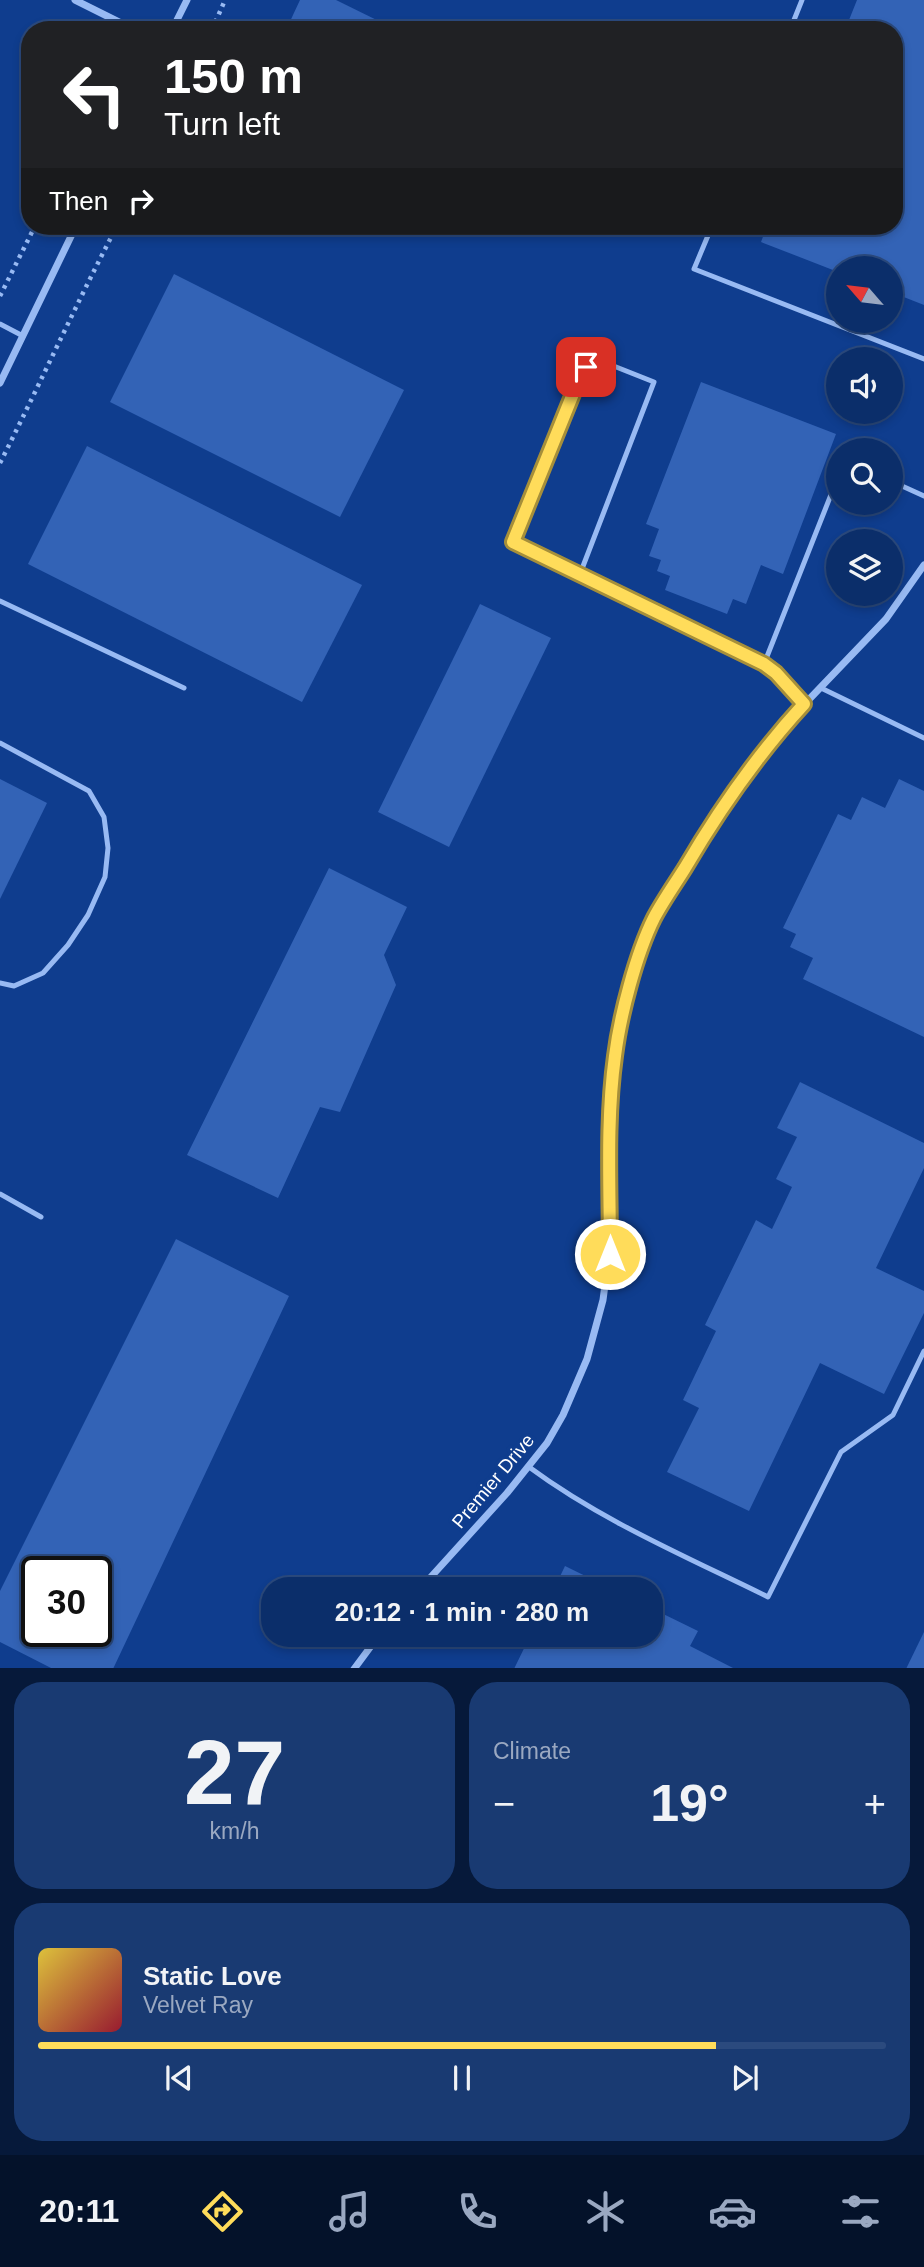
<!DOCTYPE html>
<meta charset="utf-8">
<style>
body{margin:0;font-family:Helvetica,sans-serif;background:#193a72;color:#f1f3f6;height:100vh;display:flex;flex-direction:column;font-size:26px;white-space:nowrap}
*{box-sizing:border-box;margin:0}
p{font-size:23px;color:#9aa8c1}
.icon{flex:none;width:38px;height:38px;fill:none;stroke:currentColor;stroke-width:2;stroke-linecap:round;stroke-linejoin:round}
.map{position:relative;height:1668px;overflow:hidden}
.side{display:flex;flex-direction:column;gap:14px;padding:14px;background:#06193a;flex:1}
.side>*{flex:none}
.top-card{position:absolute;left:21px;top:21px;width:882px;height:214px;border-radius:28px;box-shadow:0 4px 10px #0003,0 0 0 2px #2b4a7e;background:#202124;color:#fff;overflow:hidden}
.needle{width:46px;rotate:298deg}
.fabs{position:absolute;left:826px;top:256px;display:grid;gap:14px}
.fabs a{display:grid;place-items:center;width:77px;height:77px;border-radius:50%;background:#0b2e6a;box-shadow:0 4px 10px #0003,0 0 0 2px #2b4a7e;font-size:35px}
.speed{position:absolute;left:21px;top:1556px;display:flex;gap:14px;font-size:35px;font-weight:700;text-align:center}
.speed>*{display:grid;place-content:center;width:91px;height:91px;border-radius:50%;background:#0b2e6a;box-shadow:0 4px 10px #0003,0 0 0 2px #2b4a7e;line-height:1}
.speed .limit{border:4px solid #111;border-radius:10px;background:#fff;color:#111}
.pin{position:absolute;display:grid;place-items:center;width:60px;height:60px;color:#fff;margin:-30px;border-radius:14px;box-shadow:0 4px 10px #0006}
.me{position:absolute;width:77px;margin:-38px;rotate:0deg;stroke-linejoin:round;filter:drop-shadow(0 0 5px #0008)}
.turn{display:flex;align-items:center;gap:24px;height:147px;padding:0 28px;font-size:32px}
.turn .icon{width:91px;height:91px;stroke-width:2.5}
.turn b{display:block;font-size:49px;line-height:60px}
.then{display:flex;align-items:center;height:66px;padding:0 28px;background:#0003;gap:14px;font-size:26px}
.big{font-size:52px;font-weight:700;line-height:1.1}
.side .tile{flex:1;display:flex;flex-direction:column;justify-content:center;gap:10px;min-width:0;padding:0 24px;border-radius:28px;background:#193a72}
.side .dial{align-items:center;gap:0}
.dial b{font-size:91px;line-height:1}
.song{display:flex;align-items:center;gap:21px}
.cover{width:84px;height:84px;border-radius:10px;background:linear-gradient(135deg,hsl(50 70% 55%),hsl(350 70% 35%))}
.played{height:7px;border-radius:4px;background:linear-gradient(90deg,#ffdc5a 80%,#2b4a7e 80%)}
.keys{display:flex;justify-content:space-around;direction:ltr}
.heat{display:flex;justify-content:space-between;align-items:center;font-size:38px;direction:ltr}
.side .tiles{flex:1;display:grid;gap:14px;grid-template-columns:1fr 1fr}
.tile:last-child{grid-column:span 2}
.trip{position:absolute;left:261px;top:1577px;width:402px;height:70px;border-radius:28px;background:#0b2e6a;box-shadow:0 4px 10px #0003,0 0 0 2px #2b4a7e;font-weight:700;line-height:70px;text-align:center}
.tabs{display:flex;height:112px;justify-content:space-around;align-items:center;background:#04122a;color:#9aa8c1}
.tabs .icon{width:49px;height:49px}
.tabs .current{color:#ffdc5a}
.tabs b{font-size:32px;color:#f1f3f6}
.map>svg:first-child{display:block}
.building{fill:#3363b6;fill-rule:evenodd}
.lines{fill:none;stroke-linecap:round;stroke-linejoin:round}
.path{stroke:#98baf3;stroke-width:4.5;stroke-dasharray:3.5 5;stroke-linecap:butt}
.lane{stroke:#98baf3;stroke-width:5}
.street{stroke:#98baf3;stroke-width:7}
.route-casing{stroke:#a68f3a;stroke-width:18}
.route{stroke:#ffdc5a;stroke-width:12}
.labels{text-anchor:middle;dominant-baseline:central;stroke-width:7;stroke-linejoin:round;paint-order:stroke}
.street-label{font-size:19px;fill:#fff;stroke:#0f3d8e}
</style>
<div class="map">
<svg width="924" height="1669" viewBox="0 0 924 1669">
<rect width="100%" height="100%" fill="#0f3d8e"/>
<g class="building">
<path d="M 300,0 L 336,0 L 397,30 L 286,30 Z"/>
<path d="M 857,0 L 924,0 L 924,305 L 891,292 L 891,268 L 838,268 L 838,272 L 761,242 L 767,226 L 894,226 L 894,30 L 845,30 Z"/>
<path d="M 174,274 L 404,390 L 340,517 L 110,402 Z"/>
<path d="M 701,382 L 836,434 L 783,574 L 761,565 L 746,604 L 733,599 L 727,614 L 665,590 L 670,576 L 657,571 L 661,560 L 649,556 L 659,529 L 646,524 Z"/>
<path d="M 87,446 L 362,585 L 302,702 L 28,564 Z"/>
<path d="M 480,604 L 551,638 L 449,847 L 378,812 Z"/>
<path d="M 0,779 L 47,803 L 0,899 Z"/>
<path d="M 899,779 L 924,791 L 924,1037 L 803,979 L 813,958 L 790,947 L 796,934 L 783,928 L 838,814 L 851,820 L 862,797 L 885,808 Z"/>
<path d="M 329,868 L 407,907 L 384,955 L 396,985 L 340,1112 L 320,1107 L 278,1198 L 187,1155 Z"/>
<path d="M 800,1082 L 924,1143 L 924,1168 L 876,1268 L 924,1291 L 924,1313 L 884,1394 L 820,1363 L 749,1511 L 667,1472 L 699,1408 L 683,1400 L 716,1331 L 705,1325 L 756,1220 L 772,1229 L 792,1187 L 776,1179 L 797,1137 L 777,1128 Z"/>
<path d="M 176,1239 L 289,1296 L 113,1669 L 53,1669 L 0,1642 L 0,1591 ZM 37,1572 L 96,1572 L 96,1631 L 37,1631 Z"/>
<path d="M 565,1566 L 612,1589 L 554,1589 Z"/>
<path d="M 651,1608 L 698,1631 L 690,1646 L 735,1669 L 514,1669 L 531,1634 L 651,1634 Z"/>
<path d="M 924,1632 L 924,1669 L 906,1669 Z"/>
</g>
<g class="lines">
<g class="path">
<path d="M 212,30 L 225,0"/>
<path d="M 0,296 L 35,226"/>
<path d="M 0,463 C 40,384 76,304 117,226"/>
</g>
<g class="lane">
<path d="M 790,30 L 802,0"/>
<path d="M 712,226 L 694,269 L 924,359"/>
<path d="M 0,324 L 23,336"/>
<path d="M 891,481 L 924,496"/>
<path d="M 580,574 L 654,382 L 601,361 L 586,367 L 581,374 L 513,542 L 764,664 L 776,673 L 804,704"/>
<path d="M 0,601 L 184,688"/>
<path d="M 764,664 L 838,477"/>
<path d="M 821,688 L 924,738"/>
<path d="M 0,743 L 89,791 L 104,817 L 108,848 L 105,877 L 88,915 L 68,945 L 43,973 L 14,986 L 0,983"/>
<path d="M 0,1194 L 41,1217"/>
<path d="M 529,1467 C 602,1521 687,1557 768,1597 L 841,1452 L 893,1415 L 924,1351"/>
</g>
<g class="street">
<path d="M 75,0 L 135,30"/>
<path d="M 172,30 L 187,0"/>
<path d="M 0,383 L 76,226"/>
<path d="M 420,1589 L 507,1493 L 547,1443 L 563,1415 L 587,1359 L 603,1300 L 609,1254 L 610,1099 L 615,1054 L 624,1010 L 654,920 L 706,832 L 774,736 L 886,619 L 924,565"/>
<path d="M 354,1669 L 380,1634"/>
</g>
</g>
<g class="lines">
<defs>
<path id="route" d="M 586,367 L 581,374 L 513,542 L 764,664 L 776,673 L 804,704 C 758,754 719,810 685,868 C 675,884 663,901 654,918 C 636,954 620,1016 615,1056 C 606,1121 610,1188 610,1254"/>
</defs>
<use href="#route" class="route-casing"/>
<use href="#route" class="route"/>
</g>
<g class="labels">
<g class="street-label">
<text transform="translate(493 1481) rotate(-50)">Premier Drive</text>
</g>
</g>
</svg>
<div class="fabs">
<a><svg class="needle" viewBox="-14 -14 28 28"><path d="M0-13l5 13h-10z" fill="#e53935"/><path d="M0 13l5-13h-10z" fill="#9aa8c1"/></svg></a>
<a><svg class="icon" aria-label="sound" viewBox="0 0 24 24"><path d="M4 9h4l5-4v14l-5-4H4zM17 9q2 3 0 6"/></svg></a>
<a><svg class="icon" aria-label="search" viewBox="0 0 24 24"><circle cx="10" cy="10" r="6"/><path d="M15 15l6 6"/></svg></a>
<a><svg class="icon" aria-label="layers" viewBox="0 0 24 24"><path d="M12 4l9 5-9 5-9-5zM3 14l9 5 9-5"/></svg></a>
</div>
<div class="speed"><div class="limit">30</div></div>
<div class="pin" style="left:586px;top:367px;background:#d93025"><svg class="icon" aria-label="arrive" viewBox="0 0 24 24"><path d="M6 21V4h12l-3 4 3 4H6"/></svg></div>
<svg class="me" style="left:610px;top:1254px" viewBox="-20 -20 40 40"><circle r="17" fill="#ffdc5a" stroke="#fff" stroke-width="3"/><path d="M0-11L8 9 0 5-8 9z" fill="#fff"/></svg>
<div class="trip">20:12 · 1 min · 280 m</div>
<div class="top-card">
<div class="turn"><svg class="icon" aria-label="left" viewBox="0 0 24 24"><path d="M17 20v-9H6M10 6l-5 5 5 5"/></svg><div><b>150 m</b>Turn left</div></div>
<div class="then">Then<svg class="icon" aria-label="right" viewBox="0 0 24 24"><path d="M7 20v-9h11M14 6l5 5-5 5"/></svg></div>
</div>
</div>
<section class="side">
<div class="tiles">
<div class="tile dial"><b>27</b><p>km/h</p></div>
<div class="tile"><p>Climate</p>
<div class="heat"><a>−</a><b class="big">19°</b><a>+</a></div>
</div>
<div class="tile">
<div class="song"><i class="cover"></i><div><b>Static Love</b><p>Velvet Ray</p></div></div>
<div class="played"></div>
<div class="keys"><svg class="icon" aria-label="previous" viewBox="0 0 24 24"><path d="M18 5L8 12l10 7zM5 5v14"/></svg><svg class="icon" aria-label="pause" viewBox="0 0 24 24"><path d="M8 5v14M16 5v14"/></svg><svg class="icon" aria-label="next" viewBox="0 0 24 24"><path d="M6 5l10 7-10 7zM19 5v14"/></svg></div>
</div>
</div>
</section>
<nav class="tabs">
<b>20:11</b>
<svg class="icon current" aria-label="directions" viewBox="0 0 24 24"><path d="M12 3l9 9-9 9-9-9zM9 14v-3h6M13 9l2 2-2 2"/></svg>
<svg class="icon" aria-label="music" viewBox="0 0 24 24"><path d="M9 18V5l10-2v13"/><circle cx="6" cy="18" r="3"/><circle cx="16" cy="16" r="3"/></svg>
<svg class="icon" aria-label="phone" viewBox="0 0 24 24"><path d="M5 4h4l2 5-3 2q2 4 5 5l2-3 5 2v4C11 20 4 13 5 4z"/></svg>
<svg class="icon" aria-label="climate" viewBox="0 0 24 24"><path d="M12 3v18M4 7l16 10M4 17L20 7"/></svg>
<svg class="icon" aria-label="car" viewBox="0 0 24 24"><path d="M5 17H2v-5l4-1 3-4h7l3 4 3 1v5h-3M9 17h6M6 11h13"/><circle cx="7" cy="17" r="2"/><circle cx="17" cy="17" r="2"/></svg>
<svg class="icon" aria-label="filters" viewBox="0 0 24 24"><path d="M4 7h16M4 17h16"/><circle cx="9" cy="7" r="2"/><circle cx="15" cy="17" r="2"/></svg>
</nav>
